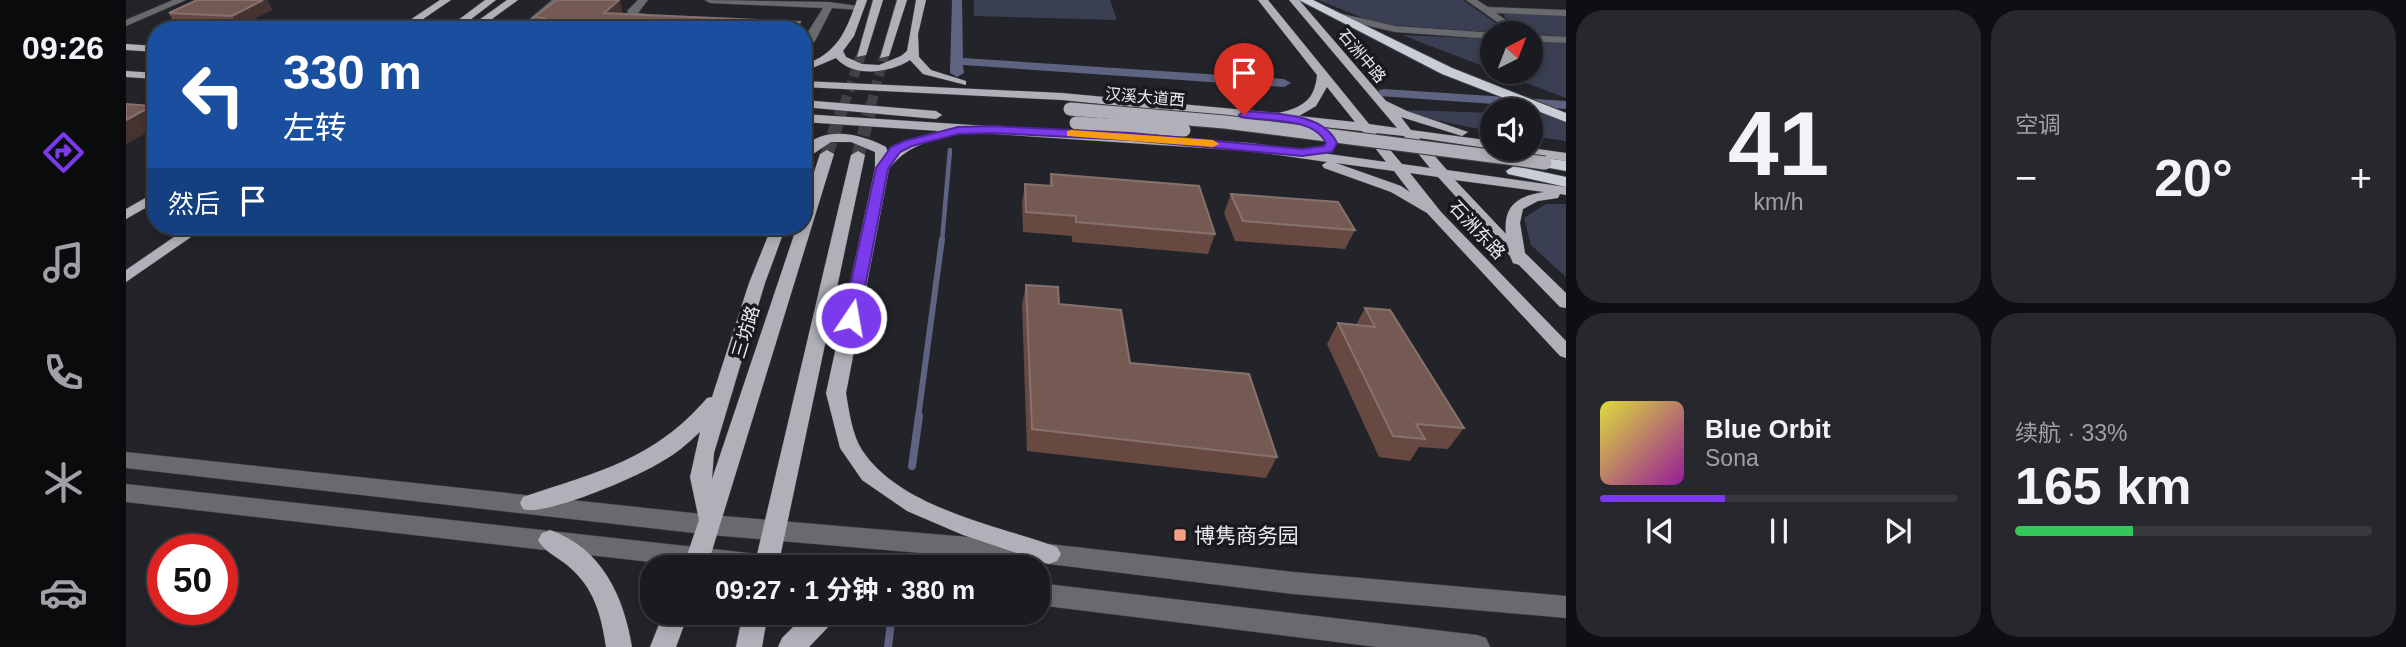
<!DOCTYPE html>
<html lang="zh">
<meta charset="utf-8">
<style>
body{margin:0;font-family:Arial,"Noto Sans SC",sans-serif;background:#27282d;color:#f1f3f6;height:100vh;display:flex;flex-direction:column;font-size:26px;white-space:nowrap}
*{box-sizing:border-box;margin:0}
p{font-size:23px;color:#9fa1a5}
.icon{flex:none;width:38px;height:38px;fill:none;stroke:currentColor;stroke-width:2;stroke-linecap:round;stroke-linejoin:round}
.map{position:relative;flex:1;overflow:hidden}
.drawer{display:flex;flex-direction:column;gap:10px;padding:10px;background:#0e0f12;width:840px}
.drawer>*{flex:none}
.banner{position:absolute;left:21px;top:21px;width:665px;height:214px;border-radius:28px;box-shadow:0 4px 10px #0003,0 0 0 2px #38393e;background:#1a4fa0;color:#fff;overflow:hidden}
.needle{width:46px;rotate:42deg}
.tools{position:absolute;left:1354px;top:21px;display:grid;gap:14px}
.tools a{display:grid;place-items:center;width:63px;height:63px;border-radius:50%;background:#1a1b20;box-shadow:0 4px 10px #0003,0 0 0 2px #38393e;font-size:35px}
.speed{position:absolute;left:21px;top:534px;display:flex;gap:14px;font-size:35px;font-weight:700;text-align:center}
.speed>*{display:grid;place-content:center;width:91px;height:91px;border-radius:50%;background:#1a1b20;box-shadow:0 4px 10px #0003,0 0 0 2px #38393e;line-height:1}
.speed .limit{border:10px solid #d22;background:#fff;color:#111}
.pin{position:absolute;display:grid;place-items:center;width:60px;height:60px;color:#fff;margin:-72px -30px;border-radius:50% 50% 50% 0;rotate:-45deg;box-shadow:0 0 7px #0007}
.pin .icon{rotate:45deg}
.me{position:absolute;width:77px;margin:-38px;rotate:12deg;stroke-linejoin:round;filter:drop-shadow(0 0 5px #0008)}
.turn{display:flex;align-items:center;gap:24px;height:147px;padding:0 21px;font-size:32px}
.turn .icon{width:91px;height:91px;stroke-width:2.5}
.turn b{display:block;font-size:49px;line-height:60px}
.then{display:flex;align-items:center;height:66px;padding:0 21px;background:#0003;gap:14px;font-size:26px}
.big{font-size:52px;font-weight:700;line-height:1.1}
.drawer .widget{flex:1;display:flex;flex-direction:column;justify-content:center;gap:10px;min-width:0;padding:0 24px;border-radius:28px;background:#27282d}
.drawer .dial{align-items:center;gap:0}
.dial b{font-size:91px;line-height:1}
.song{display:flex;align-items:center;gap:21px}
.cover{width:84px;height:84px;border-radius:10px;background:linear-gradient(135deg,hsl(60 70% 55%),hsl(300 70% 35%))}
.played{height:7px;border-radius:4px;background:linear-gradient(90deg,#7c3aed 35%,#38393e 35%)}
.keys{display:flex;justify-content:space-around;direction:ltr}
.heat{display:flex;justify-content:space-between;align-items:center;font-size:38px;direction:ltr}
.charge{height:10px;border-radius:5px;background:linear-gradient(90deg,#34c759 33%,#38393e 0)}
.drawer .tiles{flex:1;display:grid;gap:10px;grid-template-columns:repeat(2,1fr)}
.trip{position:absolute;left:514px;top:555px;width:410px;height:70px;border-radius:28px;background:#1a1b20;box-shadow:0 4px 10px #0003,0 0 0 2px #38393e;font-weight:700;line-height:70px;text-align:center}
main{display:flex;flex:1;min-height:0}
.menu{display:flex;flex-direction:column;width:126px;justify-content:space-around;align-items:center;background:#0a0b0d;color:#9fa1a5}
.menu .icon{width:49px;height:49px}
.menu .on{color:#7c3aed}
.menu b{font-size:32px;color:#f1f3f6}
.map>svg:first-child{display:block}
.green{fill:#3b3f53}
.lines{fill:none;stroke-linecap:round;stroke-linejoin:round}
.stream-far2{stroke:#5d6380;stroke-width:4.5}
.stream-far1{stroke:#5d6380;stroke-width:6}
.stream{stroke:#5d6380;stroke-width:8}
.canal{fill:#5d6380;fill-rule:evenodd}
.major-tunnel-far1{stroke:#404247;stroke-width:10;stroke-dasharray:10 5;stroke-linecap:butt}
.major-tunnel{stroke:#404247;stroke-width:13;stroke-dasharray:13 7;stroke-linecap:butt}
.minor-casing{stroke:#3e4045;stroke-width:1}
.major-casing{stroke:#3e4045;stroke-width:1}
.highway-casing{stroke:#3e4045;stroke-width:2}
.minor{fill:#696a6e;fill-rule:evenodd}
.major{fill:#b0b1b8;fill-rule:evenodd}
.highway{fill:#cbcdd6;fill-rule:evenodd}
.major-bridge-casing{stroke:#3e4045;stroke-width:15;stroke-linecap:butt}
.major-bridge{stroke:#b0b1b8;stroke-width:13}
.wall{fill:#674942}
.shaded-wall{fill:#453331}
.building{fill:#755a54;stroke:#87716c;stroke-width:2}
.route{fill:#7c3aed;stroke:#51269a;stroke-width:2}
.slow{fill:#f59e0b}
.poi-dot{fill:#f49e86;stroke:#191a20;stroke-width:2.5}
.labels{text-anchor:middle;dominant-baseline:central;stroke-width:7;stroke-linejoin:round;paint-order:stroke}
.far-street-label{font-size:16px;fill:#e9eaee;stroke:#191a20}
.street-label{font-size:18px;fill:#e9eaee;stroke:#191a20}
.near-poi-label{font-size:21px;fill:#e9eaee;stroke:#191a20;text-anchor:start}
</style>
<main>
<nav class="menu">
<b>09:26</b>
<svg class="icon on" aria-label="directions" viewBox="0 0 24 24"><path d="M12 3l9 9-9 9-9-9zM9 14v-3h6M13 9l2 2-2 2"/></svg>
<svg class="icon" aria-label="music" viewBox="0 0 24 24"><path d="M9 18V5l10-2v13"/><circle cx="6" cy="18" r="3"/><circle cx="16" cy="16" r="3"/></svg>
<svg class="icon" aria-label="phone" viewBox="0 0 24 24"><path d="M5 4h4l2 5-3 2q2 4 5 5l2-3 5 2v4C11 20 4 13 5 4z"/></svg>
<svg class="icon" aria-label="climate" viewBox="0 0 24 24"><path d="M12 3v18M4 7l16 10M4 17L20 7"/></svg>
<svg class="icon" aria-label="car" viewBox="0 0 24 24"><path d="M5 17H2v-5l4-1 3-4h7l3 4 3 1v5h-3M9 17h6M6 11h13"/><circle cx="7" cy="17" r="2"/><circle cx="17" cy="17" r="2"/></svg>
</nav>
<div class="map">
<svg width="1440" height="647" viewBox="0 0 1440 647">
<rect width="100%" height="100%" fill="#22242a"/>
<g class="green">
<path d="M 848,0 L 984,0 L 991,20 L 848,16 Z"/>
<path d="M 1192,0 L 1337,0 L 1374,26 L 1373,31 L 1361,32 L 1252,24 Z"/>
<path d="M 1379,12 L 1440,14 L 1440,37 L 1408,34 L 1378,17 Z"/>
<path d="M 1276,35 L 1367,39 L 1367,70 Z"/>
<path d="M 1405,41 L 1440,43 L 1440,98 L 1371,72 L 1405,72 Z"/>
<path d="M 1280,110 L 1367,113 L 1367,132 L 1305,119 Z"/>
<path d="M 1405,114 L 1440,115 L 1440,141 L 1405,136 Z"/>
<path d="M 1420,204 L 1440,204 L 1440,277 L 1405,245 L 1398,218 Z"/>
</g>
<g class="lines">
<path class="stream-far2" d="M 816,241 L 824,150"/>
<path class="stream-far1" d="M 792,418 L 816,239"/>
<g class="stream">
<path d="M 786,466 L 793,416"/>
<path d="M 762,647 L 766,613"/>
</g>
<g class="canal">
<path d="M 826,0 L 836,0 L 837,58 L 1158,79 L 1165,83 L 1158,87 L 837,65 L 838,73 L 831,77 L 824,73 Z"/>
<path d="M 1258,89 L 1440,101 L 1440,109 L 1253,96 L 1253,90 Z"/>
</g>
<g class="major-tunnel-far1">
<path d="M 718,105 L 735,55"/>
<path d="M 745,105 L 758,56"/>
</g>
<g class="major-tunnel">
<path d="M 701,154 L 718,103"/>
<path d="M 732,155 L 746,103"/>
</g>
<defs>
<g id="minor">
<path d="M 47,0 L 60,0 L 0,26 L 0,20 Z"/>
<path d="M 426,0 L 437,0 L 402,30 L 391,30 Z"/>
<path d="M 512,0 L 522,0 L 512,13 L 532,16 L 532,20 L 505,17 L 501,11 Z"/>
<path d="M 579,0 L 703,2 L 739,7 L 734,10 L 706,8 L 689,41 L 677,49 L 677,40 L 697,8 L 584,3 Z"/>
<path d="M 1340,0 L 1351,0 L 1362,7 L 1440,10 L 1440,16 L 1370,13 L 1398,33 L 1387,33 Z"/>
<path d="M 1212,13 L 1269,26 L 1368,33 L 1367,39 L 1269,32 L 1209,18 L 1209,14 Z"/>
<path d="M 1405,35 L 1440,37 L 1440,43 L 1405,41 Z"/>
<path d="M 0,452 L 585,515 L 923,544 L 1167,572 L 1440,596 L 1440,618 L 1167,594 L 923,564 L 585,535 L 0,468 Z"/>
<path d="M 0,484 L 659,557 L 667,560 L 671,567 L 568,567 L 0,502 Z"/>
<path d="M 912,583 L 1351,635 L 1360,638 L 1364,647 L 1251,647 L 912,605 Z"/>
</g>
<g id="major">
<path d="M 314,0 L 325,0 L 281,30 L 269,30 Z"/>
<path d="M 359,0 L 370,0 L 331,30 L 319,30 Z"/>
<path d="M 381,0 L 392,0 L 351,30 L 339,30 Z"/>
<path d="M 731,0 L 741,0 L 728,36 L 717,51 L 720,57 L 736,64 L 753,65 L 775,56 L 781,51 L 790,0 L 800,0 L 792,34 L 793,57 L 805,70 L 840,81 L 840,85 L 797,74 L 784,60 C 764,73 727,78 710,58 L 677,72 L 677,65 C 711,54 720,32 731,0 Z"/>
<path d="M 747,0 L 757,0 L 740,55 L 731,57 Z"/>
<path d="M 771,0 L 781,0 L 763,56 L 754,58 Z"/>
<path d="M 1132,0 L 1142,0 L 1243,124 L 1271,128 L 1163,0 L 1173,0 L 1260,101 L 1281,111 L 1342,132 L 1336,136 L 1275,117 L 1285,130 L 1367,141 L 1367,149 L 1293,138 L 1321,170 L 1440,187 L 1440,195 L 1434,194 L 1432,198 L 1412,201 L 1397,209 L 1394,223 L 1399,253 L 1440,293 L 1440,308 L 1434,307 L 1393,265 L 1387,263 L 1384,256 L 1312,177 L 1284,173 L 1315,212 L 1440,341 L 1440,358 L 1434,356 L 1301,213 L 1265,192 L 1198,168 L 1196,165 L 1201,162 L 1124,151 L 824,131 L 823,136 C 798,142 779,148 763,169 L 720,393 C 723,411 726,434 736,450 C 774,508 870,525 931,547 L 935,554 L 931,561 L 923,564 L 837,535 L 781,511 L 736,480 L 714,448 L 700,393 L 749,168 L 749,152 L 725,142 L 705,142 L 678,160 L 677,148 C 699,125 735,134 760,147 L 762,153 L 779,141 L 813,131 L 677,122 L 677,114 L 1124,143 L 1260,162 L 1236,131 L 936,100 L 677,87 L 677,81 L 936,93 L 1152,113 C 1176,108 1189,100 1191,75 ZM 1201,87 L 1229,122 L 1173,116 L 1190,106 ZM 1250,133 L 1278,136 L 1304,168 L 1276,164 ZM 1210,163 L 1268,171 L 1284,192 L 1275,186 ZM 1329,180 L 1418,192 C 1391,196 1377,206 1380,234 Z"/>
<path d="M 0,44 L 30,46 L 30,52 L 0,50 Z"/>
<path d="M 0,71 L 30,73 L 30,79 L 0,77 Z"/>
<path d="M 677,100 L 810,111 L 816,115 L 810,119 L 677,107 Z"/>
<path d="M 1405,148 L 1440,153 L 1440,161 L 1389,153 L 1383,149 Z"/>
<path d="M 701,150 L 708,154 L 581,567 L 557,567 L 573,520 L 564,477 L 574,432 C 562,443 550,454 535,462 C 513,476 419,517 397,509 L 394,503 L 397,497 C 471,472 528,460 581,398 L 586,397 L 623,283 L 646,226 L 660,226 L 639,283 L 588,453 L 586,479 L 671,226 L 677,226 L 677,206 L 694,154 Z"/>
<path d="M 732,151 L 739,155 L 652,567 L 628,567 L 725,155 Z"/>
<path d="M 30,192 L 30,202 L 0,219 L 0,209 Z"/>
<path d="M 64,226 L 81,226 L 0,282 L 0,270 Z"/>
<path d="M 424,530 C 476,548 498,597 506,647 L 480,647 C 475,614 468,587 441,565 C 431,557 418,551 412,540 L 416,533 Z"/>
<path d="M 538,612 L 563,612 L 550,647 L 524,647 Z"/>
<path d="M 617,612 L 642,612 L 636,647 L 610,647 Z"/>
<path d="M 682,612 L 712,612 L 709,620 L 683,647 L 652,647 L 656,638 Z"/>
</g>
<g id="highway">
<path d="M 1173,0 L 1187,0 L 1326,68 L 1440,113 L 1440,122 L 1316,74 Z"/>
<path d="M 1419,158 L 1440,161 L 1440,171 L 1413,166 L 1413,160 Z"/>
<path d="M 1388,166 L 1440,177 L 1440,187 L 1382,174 L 1380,171 Z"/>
</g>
</defs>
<use href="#minor" class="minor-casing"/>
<use href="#major" class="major-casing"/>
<use href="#highway" class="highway-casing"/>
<use href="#minor" class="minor"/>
<use href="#major" class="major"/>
<use href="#highway" class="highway"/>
<defs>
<g id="major-bridge">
<path d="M 944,109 L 1099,122 L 1419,163"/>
<path d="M 950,123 L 1058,130"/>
</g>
</defs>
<use href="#major-bridge" class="major-bridge-casing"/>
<use href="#major-bridge" class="major-bridge"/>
</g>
<g class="wall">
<path d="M 71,0 L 141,0 L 146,10 L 111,27 L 49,25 L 43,13 Z"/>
<path d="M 497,14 L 674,22 L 675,30 L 412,30 L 408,17 Z"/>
<path d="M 925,174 L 1089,234 L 1082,254 L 946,242 L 946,236 L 897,232 L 896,203 L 899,184 L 923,186 Z"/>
<path d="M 1105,194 L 1229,230 L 1219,249 L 1109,241 L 1098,213 Z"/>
<path d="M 900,285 L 933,304 L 1004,363 L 1151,457 L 1140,478 L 901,451 L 896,305 Z"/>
<path d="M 1239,308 L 1338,428 L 1322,449 L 1293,447 L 1284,461 L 1253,457 L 1201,344 L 1212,323 L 1230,325 Z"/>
</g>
<g class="shaded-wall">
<path d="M 137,0 L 141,0 L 146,10 L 111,27 L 106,16 Z"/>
<path d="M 493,0 L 494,0 L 497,14 L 478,13 Z"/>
<path d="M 26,106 L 30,112 L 30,128 L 0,144 L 0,120 Z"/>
</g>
<g class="building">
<path d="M 71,0 L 137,0 L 106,16 L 43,13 Z"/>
<path d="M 431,0 L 493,0 L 478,13 L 674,22 L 670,30 L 497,30 L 429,26 L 418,18 L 408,17 Z"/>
<path d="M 0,104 L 26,106 L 0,120 Z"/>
<path d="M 925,174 L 1073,186 L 1089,234 L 950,222 L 950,216 L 900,212 L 899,184 L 926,186 Z"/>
<path d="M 1105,194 L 1212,202 L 1229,230 L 1117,221 Z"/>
<path d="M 900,285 L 932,287 L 933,304 L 995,310 L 1004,363 L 1123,374 L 1151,457 L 906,429 Z"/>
<path d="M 1239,308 L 1264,310 L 1338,428 L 1290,424 L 1299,439 L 1267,436 L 1212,323 L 1249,327 Z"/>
</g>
<path class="route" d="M 1118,111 C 1148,114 1197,112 1211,143 L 1206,152 L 1176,156 L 1005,140 L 866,133 L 832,134 L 786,146 L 774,152 L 762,169 L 733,318 L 725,323 L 717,318 L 750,168 L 765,147 L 778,141 L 832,127 L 866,126 L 1005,133 L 1176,149 L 1198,146 L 1200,143 C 1187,116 1139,122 1115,117 L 1113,115 Z"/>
<path class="slow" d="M 945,130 L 1087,140 L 1093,144 L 1087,147 L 941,136 L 941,131 Z"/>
<rect class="poi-dot" x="1047" y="528" width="14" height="14" rx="3.5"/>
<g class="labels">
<g class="far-street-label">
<text transform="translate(1236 56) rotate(50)">石洲中路</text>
<text transform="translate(1019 97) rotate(5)">汉溪大道西</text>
</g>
<g class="street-label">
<text transform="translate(1351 230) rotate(47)">石洲东路</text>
<text transform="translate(620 332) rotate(-73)">三坊路</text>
</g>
<g class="near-poi-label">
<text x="1068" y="535">博隽商务园</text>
</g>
</g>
</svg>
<div class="tools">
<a><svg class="needle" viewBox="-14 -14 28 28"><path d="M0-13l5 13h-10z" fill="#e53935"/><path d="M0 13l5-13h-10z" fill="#9fa1a5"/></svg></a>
<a><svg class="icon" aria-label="sound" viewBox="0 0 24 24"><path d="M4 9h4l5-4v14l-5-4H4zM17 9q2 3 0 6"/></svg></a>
</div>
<div class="speed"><div class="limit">50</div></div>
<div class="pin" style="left:1118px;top:115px;background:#d93025"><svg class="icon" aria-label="arrive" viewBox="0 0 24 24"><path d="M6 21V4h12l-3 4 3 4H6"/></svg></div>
<svg class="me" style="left:725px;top:318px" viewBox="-20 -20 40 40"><circle r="17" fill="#7c3aed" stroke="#fff" stroke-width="3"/><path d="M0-11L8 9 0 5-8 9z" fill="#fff"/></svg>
<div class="trip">09:27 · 1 分钟 · 380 m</div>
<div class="banner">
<div class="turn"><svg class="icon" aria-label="left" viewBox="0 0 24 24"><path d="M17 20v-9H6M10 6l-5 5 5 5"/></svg><div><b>330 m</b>左转</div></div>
<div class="then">然后<svg class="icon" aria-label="arrive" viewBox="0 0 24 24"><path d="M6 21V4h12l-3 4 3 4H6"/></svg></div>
</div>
</div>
<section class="drawer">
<div class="tiles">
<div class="widget dial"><b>41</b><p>km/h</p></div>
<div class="widget"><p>空调</p>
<div class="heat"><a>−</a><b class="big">20°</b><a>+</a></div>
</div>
<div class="widget">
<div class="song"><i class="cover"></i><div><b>Blue Orbit</b><p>Sona</p></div></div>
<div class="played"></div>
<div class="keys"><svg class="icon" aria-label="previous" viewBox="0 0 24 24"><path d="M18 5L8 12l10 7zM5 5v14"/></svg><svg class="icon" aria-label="pause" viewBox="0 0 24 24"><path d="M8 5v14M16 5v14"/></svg><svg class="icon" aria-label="next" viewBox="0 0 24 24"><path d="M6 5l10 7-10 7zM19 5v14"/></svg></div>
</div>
<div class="widget"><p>续航 · 33%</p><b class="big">165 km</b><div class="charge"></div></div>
</div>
</section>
</main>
